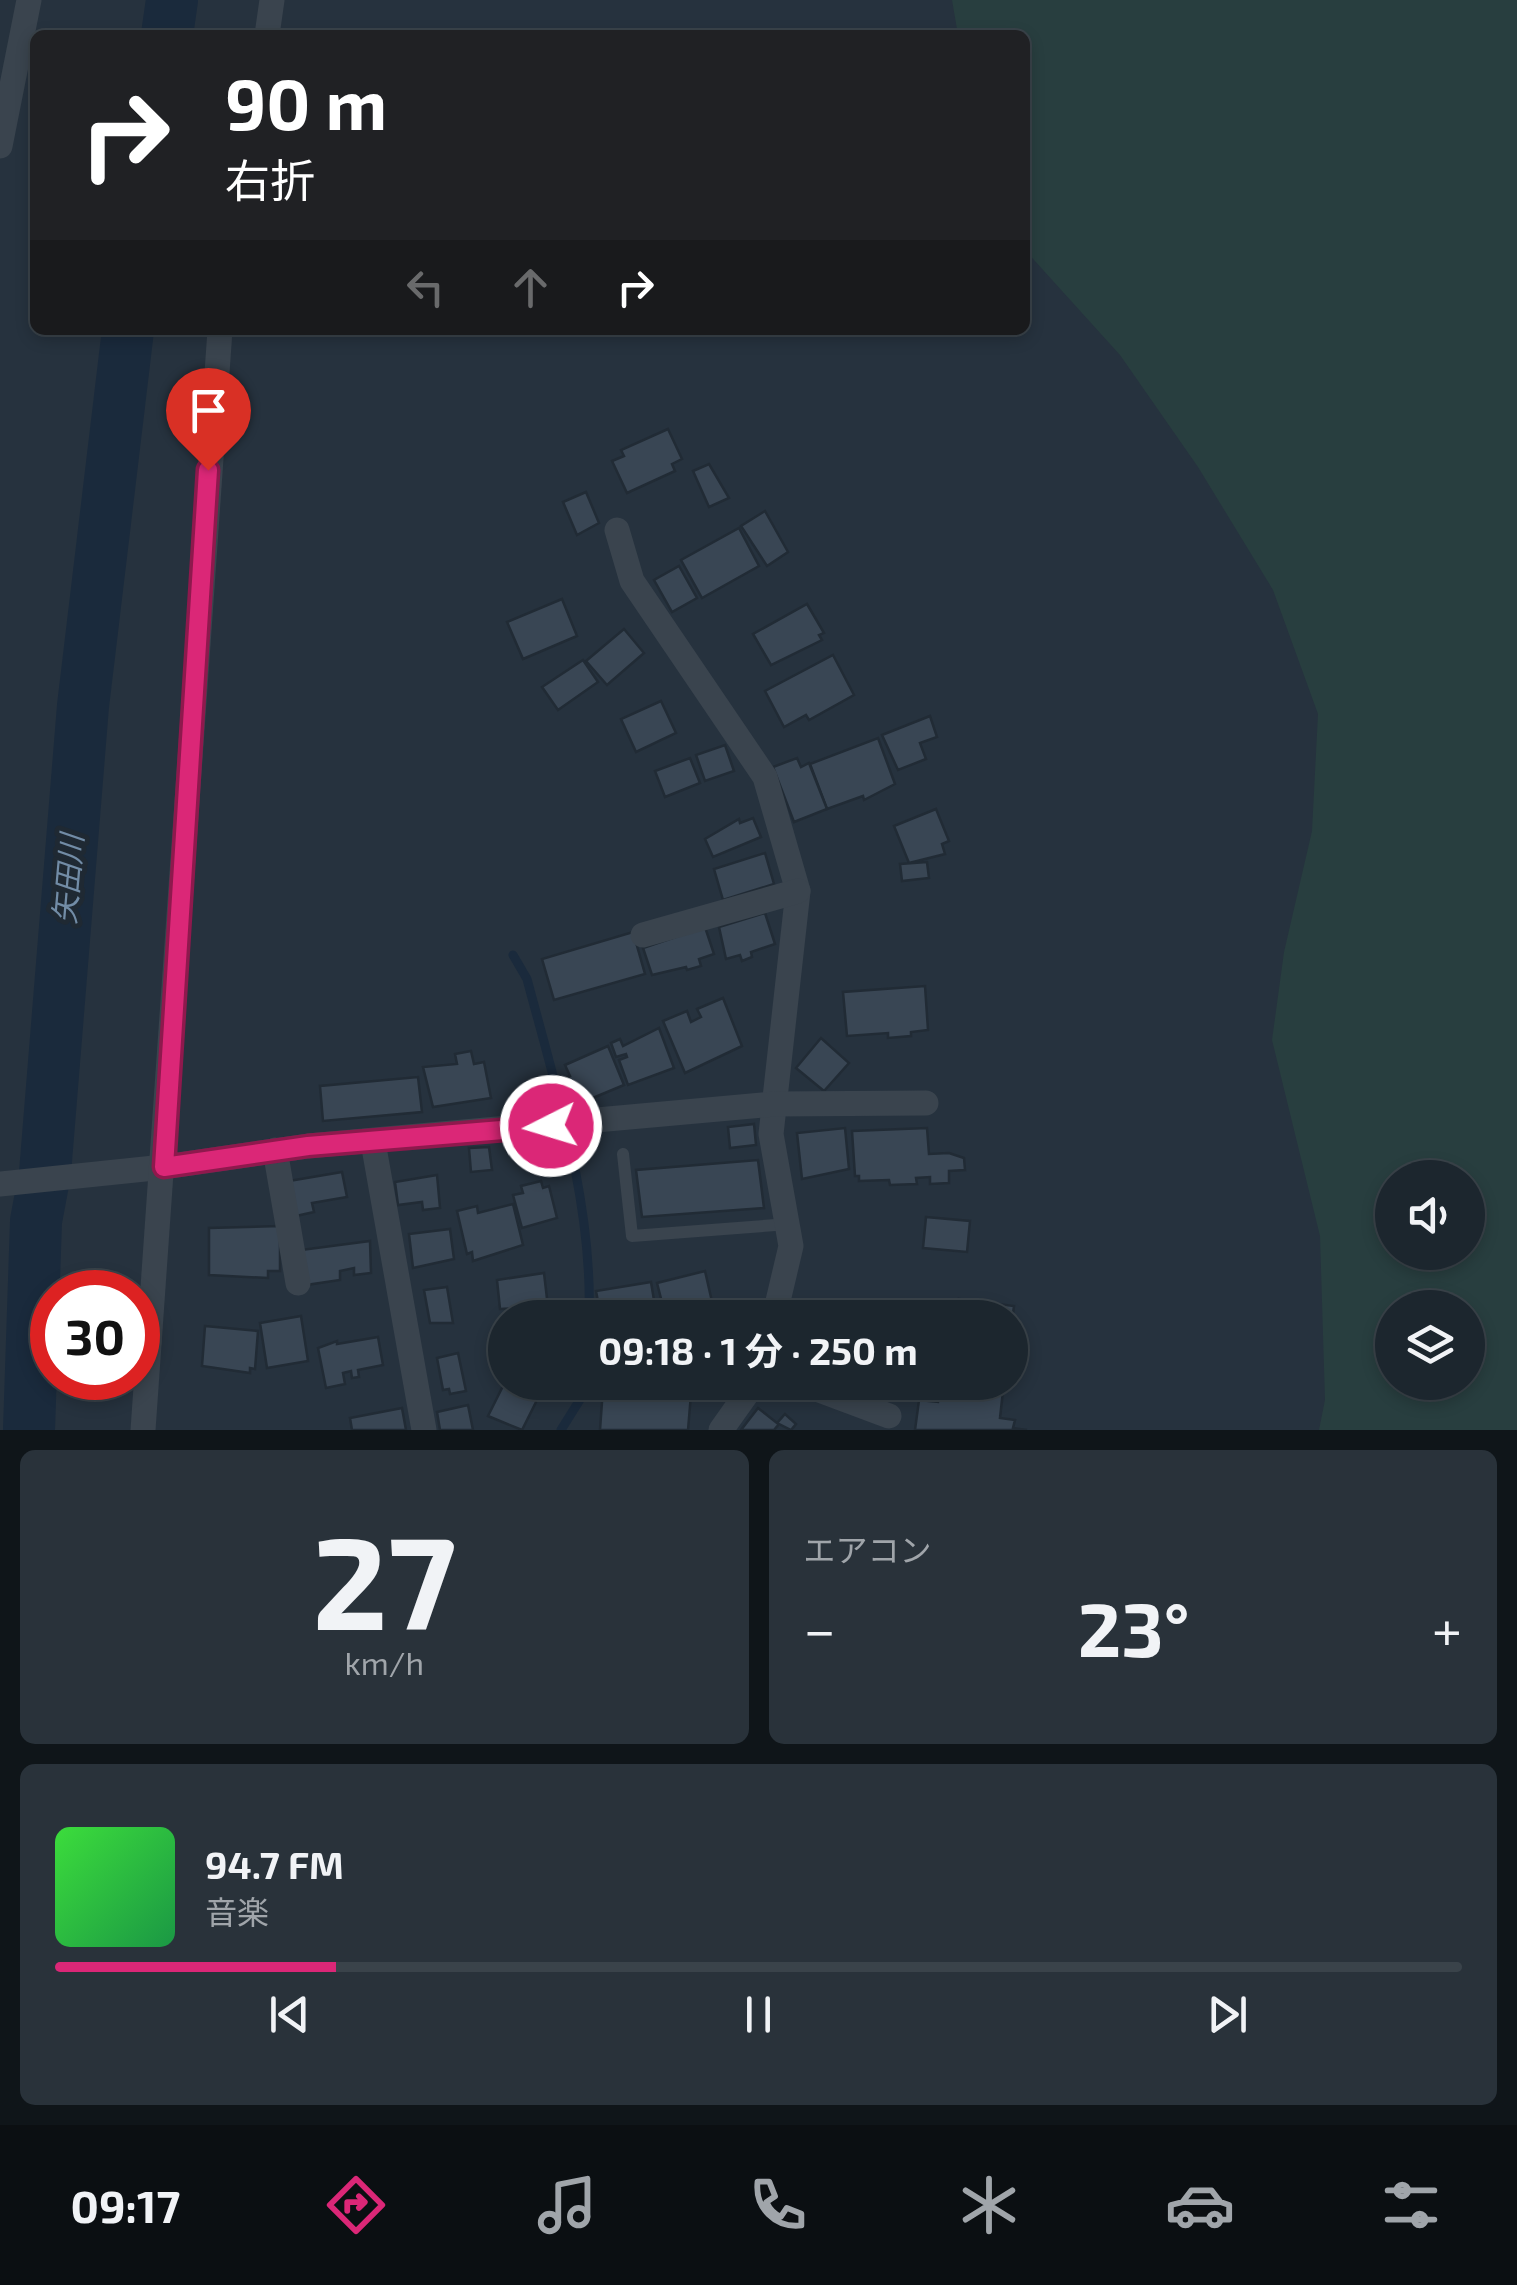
<!DOCTYPE html>
<html lang="ja">
<meta charset="utf-8">
<style>
body{margin:0;font-family:"Exo 2","Noto Sans JP",sans-serif;background:#29323a;color:#f1f3f6;height:100vh;display:flex;flex-direction:column;font-size:38px;white-space:nowrap}
*{box-sizing:border-box;margin:0}
p{font-size:32px;color:#a0a5aa}
.icon{flex:none;width:55px;height:55px;fill:none;stroke:currentColor;stroke-width:2;stroke-linecap:round;stroke-linejoin:round}
.map{position:relative;height:1430px;overflow:hidden}
.panel{display:flex;flex-direction:column;gap:20px;padding:20px;background:#0f1519;flex:1}
.panel>*{flex:none}
.guide{position:absolute;left:30px;top:30px;width:1000px;height:305px;border-radius:15px;box-shadow:0 5px 15px #0003,0 0 0 2px #3a434a;background:#202124;color:#fff;overflow:hidden}
.controls{position:absolute;left:1375px;top:1160px;display:grid;gap:20px}
.controls a{display:grid;place-items:center;width:110px;height:110px;border-radius:50%;background:#1c262e;box-shadow:0 5px 15px #0003,0 0 0 2px #3a434a;font-size:50px}
.speed{position:absolute;left:30px;top:1270px;display:flex;gap:20px;font-size:50px;font-weight:700;text-align:center}
.speed>*{display:grid;place-content:center;width:130px;height:130px;border-radius:50%;background:#1c262e;box-shadow:0 5px 15px #0003,0 0 0 2px #3a434a;line-height:1}
.speed .limit{border:15px solid #d22;background:#fff;color:#111}
.pin{position:absolute;display:grid;place-items:center;width:85px;height:85px;color:#fff;margin:-102px -42px;border-radius:50% 50% 50% 0;rotate:-45deg;box-shadow:0 0 10px #0007}
.pin .icon{rotate:45deg}
.me{position:absolute;width:110px;margin:-55px;rotate:265deg;stroke-linejoin:round;filter:drop-shadow(0 0 8px #0008)}
.turn{display:flex;align-items:center;gap:35px;height:210px;padding:0 30px;font-size:45px}
.turn .icon{width:130px;height:130px;stroke-width:2.5}
.turn b{display:block;font-size:70px;line-height:85px}
.lanes{display:flex;align-items:center;height:95px;padding:0 30px;background:#0003;justify-content:center;gap:50px;direction:ltr}
.lanes .off{opacity:.35}
.big{font-size:75px;font-weight:700;line-height:1.1}
.panel .tile{flex:1;display:flex;flex-direction:column;justify-content:center;gap:15px;min-width:0;padding:0 35px;border-radius:15px;background:#29323a}
.panel .dial{align-items:center;gap:0}
.dial b{font-size:130px;line-height:1}
.song{display:flex;align-items:center;gap:30px}
.cover{width:120px;height:120px;border-radius:15px;background:linear-gradient(135deg,hsl(120 70% 55%),hsl(140 70% 35%))}
.played{height:10px;border-radius:5px;background:linear-gradient(90deg,#db2777 20%,#3a434a 20%)}
.keys{display:flex;justify-content:space-around;direction:ltr}
.heat{display:flex;justify-content:space-between;align-items:center;font-size:55px;direction:ltr}
.panel .tiles{flex:1;display:grid;gap:20px;grid-template-columns:1fr 1fr}
.tile:last-child{grid-column:span 2}
.trip{position:absolute;left:488px;top:1300px;width:540px;height:100px;border-radius:50px;background:#1c262e;box-shadow:0 5px 15px #0003,0 0 0 2px #3a434a;font-weight:700;line-height:100px;text-align:center}
.menu{display:flex;height:160px;justify-content:space-around;align-items:center;background:#0b0f12;color:#a0a5aa}
.menu .icon{width:70px;height:70px}
.menu .selected{color:#db2777}
.menu b{font-size:45px;color:#f1f3f6}
.map>svg:first-child{display:block}
.green{fill:#283e3f;fill-rule:evenodd}
.lines{fill:none;stroke-linecap:round;stroke-linejoin:round}
.stream{stroke:#1a2a3c;stroke-width:9}
.river{stroke:#1a2a3c;stroke-width:52}
.building{fill:#394654;stroke:#212b35;stroke-width:2.5}
.lane{stroke:#3a444e;stroke-width:12}
.street{stroke:#3a444e;stroke-width:25}
.route-casing{stroke:#8e194d;stroke-width:25}
.route{stroke:#db2777;stroke-width:18}
.labels{text-anchor:middle;dominant-baseline:central;stroke-width:10;stroke-linejoin:round;paint-order:stroke}
.water-label{font-size:30px;font-style:italic;fill:#728ca6;stroke:#1f2933}
</style>
<div class="map">
<svg width="1517" height="1430" viewBox="0 0 1517 1430">
<rect width="100%" height="100%" fill="#26323e"/>
<path class="green" d="M 952,0 L 1517,0 L 1517,1430 L 1319,1430 L 1325,1400 L 1320,1236 L 1272,1040 L 1284,952 L 1312,831 L 1318,714 L 1273,590 L 1198,467 L 1120,355 L 1025,250 L 1025,35 L 958,35 ZM 1392,1178 L 1468,1178 L 1468,1252 L 1392,1252 ZM 1392,1308 L 1468,1308 L 1468,1382 L 1392,1382 Z"/>
<g class="lines">
<g class="stream">
<path d="M 513,955 L 527,979 C 556,1088 593,1204 589,1318"/>
<path d="M 561,1430 L 586,1390 L 587,1382"/>
</g>
<g class="river">
<path d="M 167,35 L 172,0"/>
<path d="M 29,1430 L 36,1221 L 45,1173 L 83,706 L 128,330"/>
</g>
</g>
<g class="building">
<path d="M 668,429 L 682,459 L 672,464 L 675,471 L 627,493 L 612,461 L 624,456 L 621,450 Z"/>
<path d="M 709,464 L 729,498 L 709,507 L 693,471 Z"/>
<path d="M 586,492 L 599,523 L 577,535 L 563,502 Z"/>
<path d="M 765,511 L 788,552 L 767,566 L 741,526 Z"/>
<path d="M 739,528 L 759,566 L 702,598 L 681,560 Z"/>
<path d="M 679,566 L 697,598 L 672,612 L 654,580 Z"/>
<path d="M 562,599 L 577,636 L 523,659 L 507,622 Z"/>
<path d="M 807,604 L 824,633 L 819,635 L 822,640 L 771,665 L 753,634 Z"/>
<path d="M 624,629 L 644,653 L 607,685 L 586,661 Z"/>
<path d="M 833,655 L 854,695 L 809,720 L 806,715 L 784,727 L 765,691 Z"/>
<path d="M 583,660 L 598,682 L 558,710 L 542,687 Z"/>
<path d="M 661,701 L 676,733 L 636,752 L 621,719 Z"/>
<path d="M 930,716 L 937,737 L 920,743 L 926,759 L 898,770 L 882,735 Z"/>
<path d="M 878,738 L 895,784 L 864,800 L 863,796 L 827,809 L 810,764 Z"/>
<path d="M 725,745 L 734,771 L 705,781 L 696,755 Z"/>
<path d="M 690,758 L 700,783 L 665,797 L 655,771 Z"/>
<path d="M 797,758 L 801,767 L 809,763 L 827,809 L 794,822 L 773,767 Z"/>
<path d="M 936,809 L 949,841 L 942,844 L 945,854 L 909,863 L 894,826 Z"/>
<path d="M 753,818 L 761,837 L 713,857 L 705,839 L 739,819 L 740,823 Z"/>
<path d="M 765,853 L 774,884 L 723,900 L 714,869 Z"/>
<path d="M 927,862 L 929,878 L 902,881 L 900,864 Z"/>
<path d="M 765,913 L 775,944 L 751,952 L 752,957 L 742,961 L 740,955 L 726,959 L 719,927 Z"/>
<path d="M 705,927 L 714,954 L 699,959 L 701,966 L 687,970 L 686,967 L 652,975 L 643,948 Z"/>
<path d="M 633,932 L 645,974 L 554,1000 L 542,959 Z"/>
<path d="M 925,986 L 928,1030 L 911,1032 L 911,1036 L 888,1038 L 888,1033 L 847,1036 L 843,992 Z"/>
<path d="M 723,998 L 742,1046 L 685,1073 L 663,1021 L 687,1011 L 691,1022 L 701,1017 L 697,1009 Z"/>
<path d="M 659,1028 L 674,1068 L 628,1085 L 619,1060 L 627,1057 L 626,1054 L 616,1057 L 611,1043 L 620,1039 L 623,1046 Z"/>
<path d="M 821,1038 L 849,1063 L 824,1091 L 796,1068 Z"/>
<path d="M 608,1046 L 624,1085 L 576,1105 L 565,1078 L 570,1076 L 565,1065 Z"/>
<path d="M 471,1051 L 474,1064 L 484,1062 L 491,1098 L 433,1107 L 423,1067 L 457,1064 L 455,1054 Z"/>
<path d="M 418,1077 L 422,1112 L 323,1121 L 320,1086 Z"/>
<path d="M 754,1124 L 756,1145 L 730,1148 L 728,1127 Z"/>
<path d="M 845,1128 L 849,1169 L 802,1179 L 797,1133 Z"/>
<path d="M 927,1128 L 929,1154 L 949,1153 L 964,1158 L 965,1170 L 949,1171 L 949,1183 L 930,1184 L 930,1177 L 916,1178 L 917,1184 L 890,1185 L 889,1180 L 859,1181 L 859,1176 L 855,1176 L 852,1131 Z"/>
<path d="M 489,1147 L 492,1170 L 471,1172 L 469,1148 Z"/>
<path d="M 758,1160 L 764,1208 L 642,1217 L 636,1170 Z"/>
<path d="M 342,1172 L 347,1197 L 312,1203 L 314,1212 L 296,1216 L 289,1181 Z"/>
<path d="M 437,1175 L 440,1208 L 423,1210 L 422,1202 L 398,1205 L 395,1182 Z"/>
<path d="M 541,1181 L 543,1188 L 549,1186 L 557,1218 L 522,1228 L 513,1195 L 523,1193 L 521,1186 Z"/>
<path d="M 513,1204 L 523,1245 L 473,1261 L 472,1252 L 467,1254 L 457,1211 L 477,1206 L 478,1213 Z"/>
<path d="M 926,1217 L 970,1221 L 967,1252 L 923,1248 Z"/>
<path d="M 280,1226 L 280,1271 L 268,1271 L 268,1278 L 209,1275 L 209,1228 Z"/>
<path d="M 450,1229 L 454,1259 L 413,1268 L 409,1234 Z"/>
<path d="M 370,1241 L 371,1273 L 354,1275 L 354,1268 L 340,1271 L 340,1280 L 306,1285 L 301,1250 Z"/>
<path d="M 705,1271 L 713,1306 L 666,1318 L 657,1283 Z"/>
<path d="M 544,1273 L 548,1307 L 500,1309 L 497,1280 Z"/>
<path d="M 651,1282 L 657,1318 L 601,1318 L 596,1291 Z"/>
<path d="M 447,1287 L 453,1323 L 430,1323 L 424,1290 Z"/>
<path d="M 959,1299 L 1014,1306 L 1010,1337 L 1010,1318 L 957,1318 Z"/>
<path d="M 301,1316 L 308,1361 L 267,1368 L 260,1323 Z"/>
<path d="M 205,1326 L 258,1331 L 255,1369 L 250,1368 L 250,1373 L 202,1366 Z"/>
<path d="M 378,1337 L 383,1365 L 358,1370 L 359,1377 L 352,1378 L 351,1371 L 343,1373 L 345,1384 L 326,1388 L 318,1348 L 337,1341 L 337,1344 Z"/>
<path d="M 458,1353 L 466,1391 L 450,1394 L 449,1389 L 443,1390 L 437,1358 Z"/>
<path d="M 505,1382 L 546,1382 L 522,1430 L 488,1416 Z"/>
<path d="M 941,1382 L 1004,1382 L 1000,1418 L 1015,1420 L 1013,1428 L 1027,1430 L 915,1430 L 919,1400 L 938,1402 Z"/>
<path d="M 603,1388 L 691,1394 L 688,1430 L 600,1430 Z"/>
<path d="M 468,1405 L 473,1430 L 440,1430 L 437,1412 Z"/>
<path d="M 402,1408 L 406,1430 L 352,1430 L 350,1418 Z"/>
<path d="M 758,1408 L 777,1423 L 785,1414 L 796,1424 L 791,1430 L 779,1424 L 774,1430 L 741,1430 Z"/>
</g>
<g class="lines">
<path class="lane" d="M 623,1154 L 632,1236 L 789,1224"/>
<g class="street">
<path d="M 267,35 L 272,0"/>
<path d="M 0,146 L 29,0"/>
<path d="M 617,530 L 632,581 L 765,777 L 798,891 L 771,1134 L 791,1246 L 774,1318"/>
<path d="M 643,935 L 798,891"/>
<path d="M 373,1142 L 424,1430"/>
<path d="M 275,1150 L 298,1283"/>
<path d="M 0,1184 L 164,1167 L 308,1146 L 774,1104 L 926,1103"/>
<path d="M 798,1382 L 889,1416"/>
<path d="M 143,1430 L 220,330"/>
<path d="M 721,1430 L 755,1382"/>
</g>
</g>
<g class="lines">
<defs>
<path id="route" d="M 208,470 L 164,1167 L 308,1146 L 551,1126"/>
</defs>
<use href="#route" class="route-casing"/>
<use href="#route" class="route"/>
</g>
<g class="labels">
<g class="water-label">
<text transform="translate(67 879) rotate(-85)">矢田川</text>
</g>
</g>
</svg>
<div class="controls">
<a><svg class="icon" aria-label="sound" viewBox="0 0 24 24"><path d="M4 9h4l5-4v14l-5-4H4zM17 9q2 3 0 6"/></svg></a>
<a><svg class="icon" aria-label="layers" viewBox="0 0 24 24"><path d="M12 4l9 5-9 5-9-5zM3 14l9 5 9-5"/></svg></a>
</div>
<div class="speed"><div class="limit">30</div></div>
<div class="pin" style="left:208px;top:470px;background:#d93025"><svg class="icon" aria-label="arrive" viewBox="0 0 24 24"><path d="M6 21V4h12l-3 4 3 4H6"/></svg></div>
<svg class="me" style="left:551px;top:1126px" viewBox="-20 -20 40 40"><circle r="17" fill="#db2777" stroke="#fff" stroke-width="3"/><path d="M0-11L8 9 0 5-8 9z" fill="#fff"/></svg>
<div class="trip">09:18 · 1 分 · 250 m</div>
<div class="guide">
<div class="turn"><svg class="icon" aria-label="right" viewBox="0 0 24 24"><path d="M7 20v-9h11M14 6l5 5-5 5"/></svg><div><b>90 m</b>右折</div></div>
<div class="lanes"><svg class="icon off" aria-label="left" viewBox="0 0 24 24"><path d="M17 20v-9H6M10 6l-5 5 5 5"/></svg><svg class="icon off" aria-label="ahead" viewBox="0 0 24 24"><path d="M12 20V5M6 11l6-6 6 6"/></svg><svg class="icon" aria-label="right" viewBox="0 0 24 24"><path d="M7 20v-9h11M14 6l5 5-5 5"/></svg></div>
</div>
</div>
<section class="panel">
<div class="tiles">
<div class="tile dial"><b>27</b><p>km/h</p></div>
<div class="tile"><p>エアコン</p>
<div class="heat"><a>−</a><b class="big">23°</b><a>+</a></div>
</div>
<div class="tile">
<div class="song"><i class="cover"></i><div><b>94.7 FM</b><p>音楽</p></div></div>
<div class="played"></div>
<div class="keys"><svg class="icon" aria-label="previous" viewBox="0 0 24 24"><path d="M18 5L8 12l10 7zM5 5v14"/></svg><svg class="icon" aria-label="pause" viewBox="0 0 24 24"><path d="M8 5v14M16 5v14"/></svg><svg class="icon" aria-label="next" viewBox="0 0 24 24"><path d="M6 5l10 7-10 7zM19 5v14"/></svg></div>
</div>
</div>
</section>
<nav class="menu">
<b>09:17</b>
<svg class="icon selected" aria-label="directions" viewBox="0 0 24 24"><path d="M12 3l9 9-9 9-9-9zM9 14v-3h6M13 9l2 2-2 2"/></svg>
<svg class="icon" aria-label="music" viewBox="0 0 24 24"><path d="M9 18V5l10-2v13"/><circle cx="6" cy="18" r="3"/><circle cx="16" cy="16" r="3"/></svg>
<svg class="icon" aria-label="phone" viewBox="0 0 24 24"><path d="M5 4h4l2 5-3 2q2 4 5 5l2-3 5 2v4C11 20 4 13 5 4z"/></svg>
<svg class="icon" aria-label="climate" viewBox="0 0 24 24"><path d="M12 3v18M4 7l16 10M4 17L20 7"/></svg>
<svg class="icon" aria-label="car" viewBox="0 0 24 24"><path d="M5 17H2v-5l4-1 3-4h7l3 4 3 1v5h-3M9 17h6M6 11h13"/><circle cx="7" cy="17" r="2"/><circle cx="17" cy="17" r="2"/></svg>
<svg class="icon" aria-label="filters" viewBox="0 0 24 24"><path d="M4 7h16M4 17h16"/><circle cx="9" cy="7" r="2"/><circle cx="15" cy="17" r="2"/></svg>
</nav>
